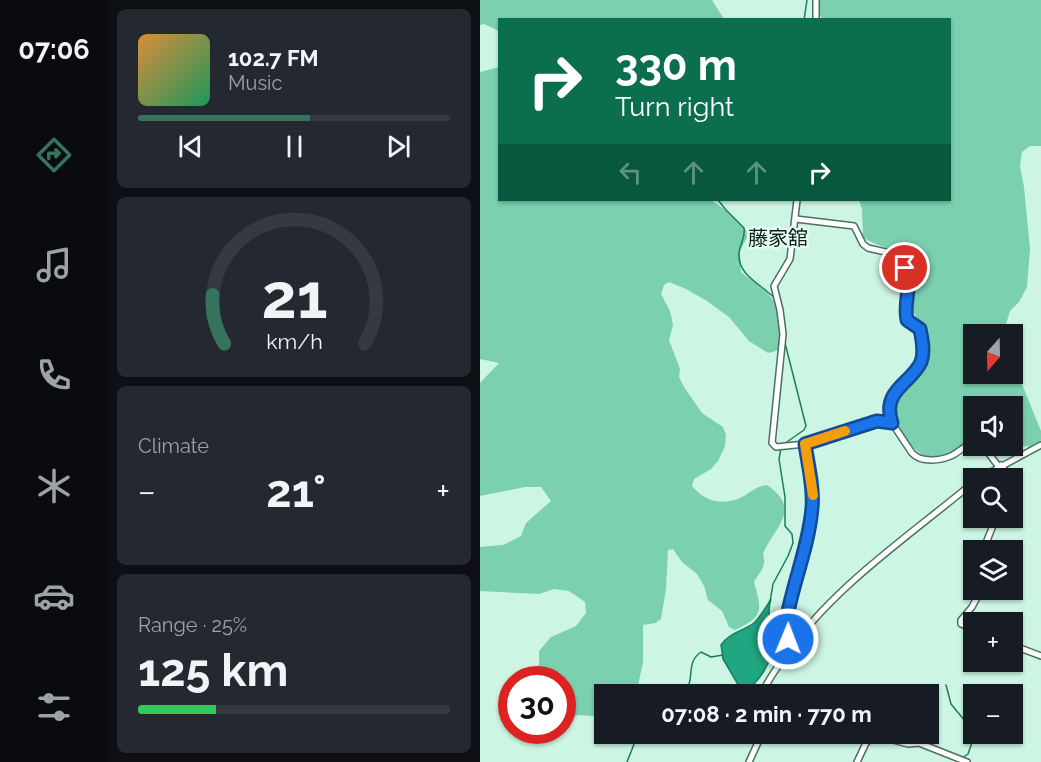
<!DOCTYPE html>
<meta charset="utf-8">
<style>
body{margin:0;font-family:Raleway,"Noto Sans JP",sans-serif;background:#242831;color:#f1f3f6;height:100vh;display:flex;flex-direction:column;font-size:22px;white-space:nowrap}
*{box-sizing:border-box;margin:0}
p{font-size:20px;color:#9ea1a6}
.icon{flex:none;width:33px;height:33px;fill:none;stroke:currentColor;stroke-width:2;stroke-linecap:round;stroke-linejoin:round}
.map{position:relative;flex:1;overflow:hidden}
.panel{display:flex;flex-direction:column;gap:9px;padding:9px;background:#0d0f14;width:372px}
.panel>*{flex:none}
.guide{position:absolute;left:18px;top:18px;width:453px;height:183px;border-radius:0px;box-shadow:0 2px 4px #0004;background:#0b6e4f;color:#fff;overflow:hidden}
.needle{width:39px;rotate:200deg}
.fabs{position:absolute;left:483px;top:324px;display:grid;gap:12px}
.fabs a{display:grid;place-items:center;width:60px;height:60px;border-radius:0px;background:#171b24;box-shadow:0 2px 4px #0004;font-size:30px}
.speed{position:absolute;left:18px;top:666px;display:flex;gap:12px;font-size:30px;font-weight:700;text-align:center}
.speed>*{display:grid;place-content:center;width:78px;height:78px;border-radius:50%;background:#171b24;box-shadow:0 2px 4px #0004;line-height:1}
.speed .limit{border:9px solid #d22;background:#fff;color:#111}
.pin{position:absolute;display:grid;place-items:center;width:51px;height:51px;color:#fff;margin:-26px;border:3px solid #fff;border-radius:50%;box-shadow:0 2px 6px #0007}
.me{position:absolute;width:66px;margin:-33px;rotate:1deg;stroke-linejoin:round;filter:drop-shadow(0 0 4px #0008)}
.turn{display:flex;align-items:center;gap:21px;height:126px;padding:0 18px;font-size:27px}
.turn .icon{width:78px;height:78px;stroke-width:2.5}
.turn b{display:block;font-size:42px;line-height:51px}
.lanes{display:flex;align-items:center;height:57px;padding:0 18px;background:#0003;justify-content:center;gap:30px;direction:ltr}
.lanes .off{opacity:.35}
.big{font-size:45px;font-weight:700;line-height:1.1}
.panel .tile{flex:1;display:flex;flex-direction:column;justify-content:center;gap:9px;min-width:0;padding:0 21px;border-radius:9px;background:#242831}
.panel .dial{align-items:center;gap:0}
.dial svg{height:156px;overflow:visible;fill:none;stroke:#363941;stroke-width:7;stroke-linecap:round;text-anchor:middle}
.dial text{fill:#f1f3f6;stroke:none}
.song{display:flex;align-items:center;gap:18px}
.cover{width:72px;height:72px;border-radius:9px;background:linear-gradient(135deg,hsl(30 70% 55%),hsl(150 70% 35%))}
.played{height:6px;border-radius:3px;background:linear-gradient(90deg,#36725d 55%,#363941 55%)}
.keys{display:flex;justify-content:space-around;direction:ltr}
.heat{display:flex;justify-content:space-between;align-items:center;font-size:33px;direction:ltr}
.charge{height:9px;border-radius:4px;background:linear-gradient(90deg,#34c759 25%,#363941 0)}
.trip{position:absolute;left:114px;top:684px;width:345px;height:60px;border-radius:0px;background:#171b24;box-shadow:0 2px 4px #0004;font-weight:700;line-height:60px;text-align:center}
main{display:flex;flex:1;min-height:0}
.tabs{display:flex;flex-direction:column;width:108px;justify-content:space-around;align-items:center;background:#090b0e;color:#9ea1a6}
.tabs .icon{width:42px;height:42px}
.tabs .active{color:#36725d}
.tabs b{font-size:27px;color:#f1f3f6}
.map>svg:first-child{display:block}
.green{fill:#7bd0b0}
.water{fill:#20a680;stroke:#1b7d60;stroke-width:1.5}
.lines{fill:none;stroke-linecap:round;stroke-linejoin:round}
.stream{stroke:#1b7d60;stroke-width:1.5}
.minor-casing{stroke:#4b6f61;stroke-width:8}
.minor{stroke:#fff;stroke-width:5}
.route-casing{stroke:#114b97;stroke-width:15}
.route{stroke:#1a73e8;stroke-width:10}
.slow{stroke:#f59e0b;stroke-width:10}
.labels{text-anchor:middle;dominant-baseline:central;stroke-width:4.5;stroke-linejoin:round;paint-order:stroke}
.quarter-label{font-size:20px;fill:#0e1d17;stroke:#e7fef4}
</style>
<main>
<nav class="tabs">
<b>07:06</b>
<svg class="icon active" aria-label="directions" viewBox="0 0 24 24"><path d="M12 3l9 9-9 9-9-9zM9 14v-3h6M13 9l2 2-2 2"/></svg>
<svg class="icon" aria-label="music" viewBox="0 0 24 24"><path d="M9 18V5l10-2v13"/><circle cx="6" cy="18" r="3"/><circle cx="16" cy="16" r="3"/></svg>
<svg class="icon" aria-label="phone" viewBox="0 0 24 24"><path d="M5 4h4l2 5-3 2q2 4 5 5l2-3 5 2v4C11 20 4 13 5 4z"/></svg>
<svg class="icon" aria-label="climate" viewBox="0 0 24 24"><path d="M12 3v18M4 7l16 10M4 17L20 7"/></svg>
<svg class="icon" aria-label="car" viewBox="0 0 24 24"><path d="M5 17H2v-5l4-1 3-4h7l3 4 3 1v5h-3M9 17h6M6 11h13"/><circle cx="7" cy="17" r="2"/><circle cx="17" cy="17" r="2"/></svg>
<svg class="icon" aria-label="filters" viewBox="0 0 24 24"><path d="M4 7h16M4 17h16"/><circle cx="9" cy="7" r="2"/><circle cx="15" cy="17" r="2"/></svg>
</nav>
<section class="panel">
<div class="tile">
<div class="song"><i class="cover"></i><div><b>102.7 FM</b><p>Music</p></div></div>
<div class="played"></div>
<div class="keys"><svg class="icon" aria-label="previous" viewBox="0 0 24 24"><path d="M18 5L8 12l10 7zM5 5v14"/></svg><svg class="icon" aria-label="pause" viewBox="0 0 24 24"><path d="M8 5v14M16 5v14"/></svg><svg class="icon" aria-label="next" viewBox="0 0 24 24"><path d="M6 5l10 7-10 7zM19 5v14"/></svg></div>
</div>
<div class="tile dial"><svg viewBox="0 0 100 80">
<path d="M14 69A42 42 0 1 1 86 69"/>
<path d="M14 69A42 42 0 0 1 8 44" stroke="#36725d"/>
<text x="50" y="56" font-size="32" font-weight="700">21</text>
<text x="50" y="72" font-size="11">km/h</text>
</svg></div>
<div class="tile"><p>Climate</p>
<div class="heat"><a>−</a><b class="big">21°</b><a>+</a></div>
</div>
<div class="tile"><p>Range · 25%</p><b class="big">125 km</b><div class="charge"></div></div>
</section>
<div class="map">
<svg width="561" height="762" viewBox="0 0 561 762">
<rect width="100%" height="100%" fill="#cdf5e4"/>
<g class="green">
<path d="M 0,0 L 232,0 L 244,19 L 20,20 L 19,31 L 4,24 L 0,25 Z"/>
<path d="M 338,0 L 561,0 L 561,146 L 550,146 L 542,152 L 540,166 L 544,187 L 550,249 L 547,287 L 539,302 L 530,311 L 523,334 L 494,334 L 494,374 L 532,374 L 533,362 L 561,431 L 561,440 L 554,447 L 543,446 L 533,437 L 532,406 L 494,406 L 493,436 C 482,444 469,460 454,459 C 432,456 408,420 416,399 C 423,378 442,366 450,344 L 429,303 C 434,283 436,259 413,250 C 402,246 393,244 383,237 L 382,209 L 379,200 L 470,200 L 470,20 L 342,19 L 338,11 Z"/>
<path d="M 19,67 L 20,200 L 231,200 L 244,209 L 266,230 L 267,237 L 260,251 L 261,272 C 272,282 285,288 293,300 C 298,308 304,343 297,350 C 294,352 291,352 288,353 L 269,341 L 249,317 L 227,301 L 206,289 L 189,282 L 184,285 L 181,294 L 190,311 L 193,325 L 189,340 L 200,369 L 199,377 L 204,387 L 222,413 L 243,427 L 246,435 L 245,446 L 238,461 L 231,469 L 214,479 L 212,486 C 224,501 242,506 260,498 C 271,493 274,487 287,485 C 323,510 294,527 283,554 C 287,567 280,571 274,582 C 282,611 284,616 255,630 L 249,627 L 242,611 L 228,600 L 224,586 L 217,574 L 202,562 L 193,549 L 188,550 L 186,589 L 181,619 L 176,623 L 163,625 L 163,663 L 156,694 L 124,694 L 124,717 L 98,715 L 83,721 L 82,680 L 57,679 L 59,673 L 59,651 L 71,637 L 96,626 L 106,613 L 105,602 L 89,591 L 74,589 L 59,594 L 0,591 L 0,547 L 23,545 L 41,536 L 46,523 L 71,501 L 61,487 L 45,487 L 0,496 L 0,383 L 19,363 L 0,359 L 0,72 Z"/>
</g>
<path class="water" d="M 291,599 C 286,614 292,624 293,640 C 294,660 279,683 263,693 L 243,659 L 241,645 C 249,633 263,631 274,623 C 281,616 286,607 291,599 Z"/>
<g class="lines">
<g class="stream">
<path d="M 324,20 L 327,0"/>
<path d="M 238,200 L 246,210 L 264,228 C 266,239 258,246 259,256 C 259,277 285,286 296,300"/>
<path d="M 304,444 L 324,430 L 326,426 L 305,343"/>
<path d="M 290,602 L 293,584 L 308,556 L 313,543 L 312,534 L 305,526 L 305,497 L 299,459 L 301,448"/>
<path d="M 466,685 L 471,704 L 494,732"/>
<path d="M 203,694 C 217,680 204,664 221,652 L 231,657 L 243,655"/>
<path d="M 482,758 L 488,754 L 495,734"/>
<path d="M 147,762 L 158,734"/>
</g>
<defs>
<g id="minor">
<path d="M 336,0 L 336,20"/>
<path d="M 317,200 L 310,259 L 294,286 L 300,310 L 303,334 L 292,443 L 296,447 L 325,444 L 397,421 L 412,423 L 432,453 C 441,463 461,461 473,455 C 480,451 486,445 494,442"/>
<path d="M 316,219 L 374,226 L 383,244 L 388,248 L 410,253 L 425,268 L 429,278 L 425,311 L 427,320 L 440,329 C 442,339 445,352 441,362 C 431,384 401,390 412,423"/>
<path d="M 503,446 L 519,467"/>
<path d="M 521,465 L 530,478"/>
<path d="M 500,478 L 561,445"/>
<path d="M 511,550 L 506,543 L 516,518"/>
<path d="M 494,629 L 481,624 L 481,620 L 492,607 L 501,590"/>
<path d="M 532,645 L 561,656"/>
<path d="M 308,650 L 305,648 L 310,631 L 307,615 L 326,543 L 333,507 L 333,493 L 325,444"/>
<path d="M 282,694 C 287,681 295,671 303,659 C 351,588 428,537 494,482"/>
<path d="M 269,762 L 280,738 L 280,734"/>
<path d="M 377,762 L 386,743 L 395,735 L 428,744 L 439,743 L 487,762"/>
</g>
</defs>
<use href="#minor" class="minor-casing"/>
<use href="#minor" class="minor"/>
</g>
<g class="lines">
<defs>
<path id="route" d="M 308,639 C 311,629 306,621 308,612 C 315,577 329,544 332,508 C 334,487 328,465 325,444 L 397,421 L 412,423 C 401,390 431,384 441,362 C 445,352 442,339 440,329 L 427,320 C 423,301 433,287 425,268"/>
</defs>
<use href="#route" class="route-casing"/>
<use href="#route" class="route"/>
<path class="slow" d="M 333,495 L 325,444 L 365,431"/>
</g>
<g class="labels">
<g class="quarter-label">
<text x="298" y="238">藤家舘</text>
</g>
</g>
</svg>
<div class="fabs">
<a><svg class="needle" viewBox="-14 -14 28 28"><path d="M0-13l5 13h-10z" fill="#e53935"/><path d="M0 13l5-13h-10z" fill="#9ea1a6"/></svg></a>
<a><svg class="icon" aria-label="sound" viewBox="0 0 24 24"><path d="M4 9h4l5-4v14l-5-4H4zM17 9q2 3 0 6"/></svg></a>
<a><svg class="icon" aria-label="search" viewBox="0 0 24 24"><circle cx="10" cy="10" r="6"/><path d="M15 15l6 6"/></svg></a>
<a><svg class="icon" aria-label="layers" viewBox="0 0 24 24"><path d="M12 4l9 5-9 5-9-5zM3 14l9 5 9-5"/></svg></a>
<a>+</a>
<a>−</a>
</div>
<div class="speed"><div class="limit">30</div></div>
<div class="pin" style="left:425px;top:268px;background:#d93025"><svg class="icon" aria-label="arrive" viewBox="0 0 24 24"><path d="M6 21V4h12l-3 4 3 4H6"/></svg></div>
<svg class="me" style="left:308px;top:639px" viewBox="-20 -20 40 40"><circle r="17" fill="#1a73e8" stroke="#fff" stroke-width="3"/><path d="M0-11L8 9 0 5-8 9z" fill="#fff"/></svg>
<div class="trip">07:08 · 2 min · 770 m</div>
<div class="guide">
<div class="turn"><svg class="icon" aria-label="right" viewBox="0 0 24 24"><path d="M7 20v-9h11M14 6l5 5-5 5"/></svg><div><b>330 m</b>Turn right</div></div>
<div class="lanes"><svg class="icon off" aria-label="left" viewBox="0 0 24 24"><path d="M17 20v-9H6M10 6l-5 5 5 5"/></svg><svg class="icon off" aria-label="ahead" viewBox="0 0 24 24"><path d="M12 20V5M6 11l6-6 6 6"/></svg><svg class="icon off" aria-label="ahead" viewBox="0 0 24 24"><path d="M12 20V5M6 11l6-6 6 6"/></svg><svg class="icon" aria-label="right" viewBox="0 0 24 24"><path d="M7 20v-9h11M14 6l5 5-5 5"/></svg></div>
</div>
</div>
</main>
